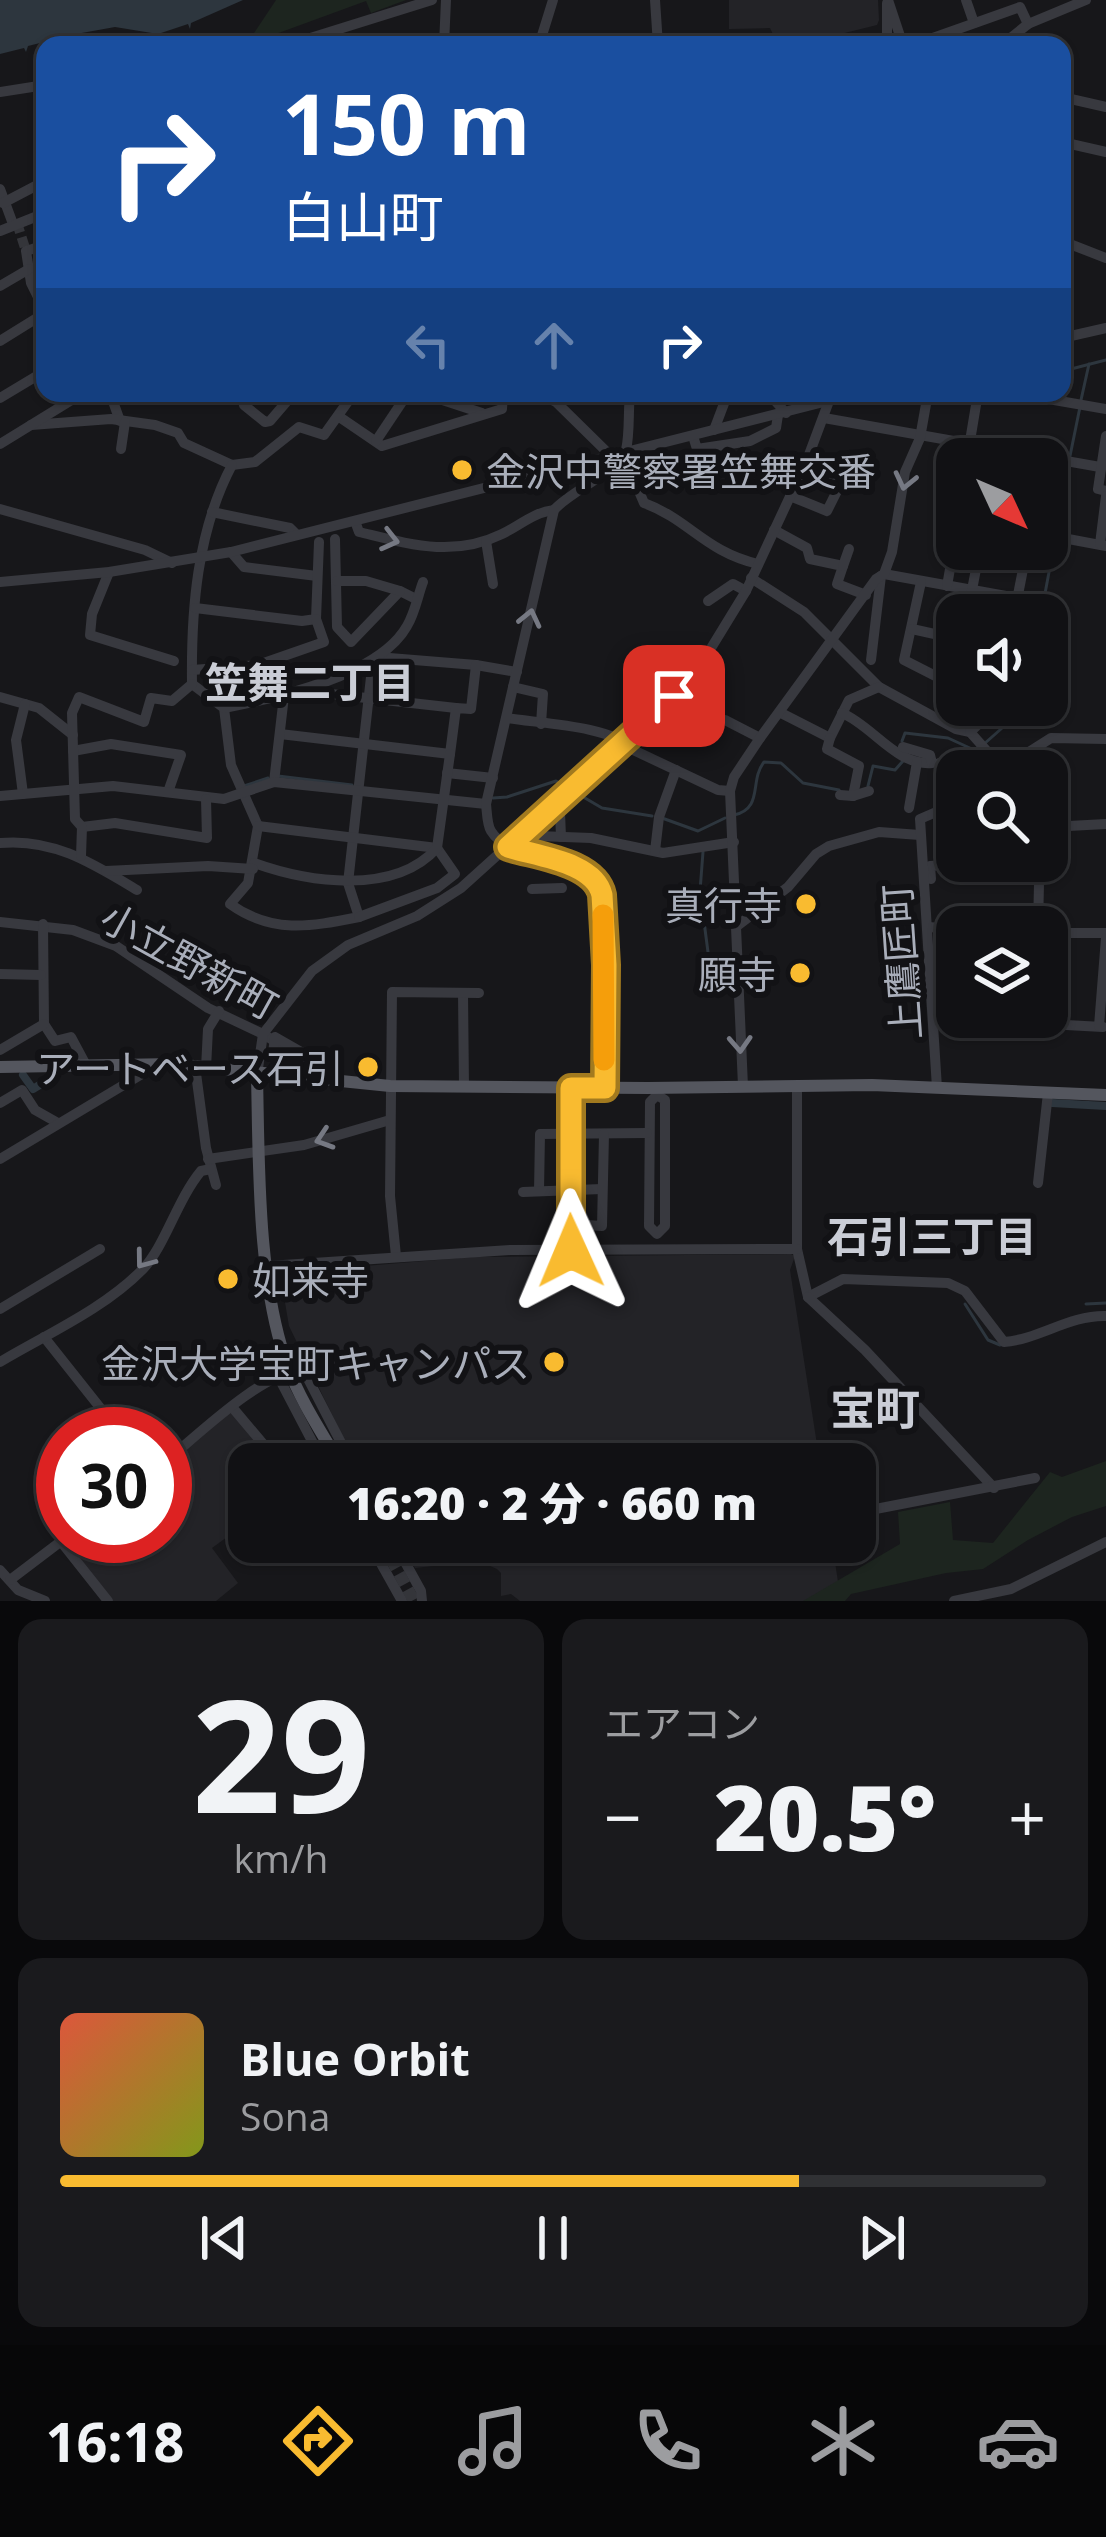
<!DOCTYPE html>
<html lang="ja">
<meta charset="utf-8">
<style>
body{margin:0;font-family:"Open Sans","Noto Sans JP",sans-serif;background:#1a1a1d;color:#f1f3f6;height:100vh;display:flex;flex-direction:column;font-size:45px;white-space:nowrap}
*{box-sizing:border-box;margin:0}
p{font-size:39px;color:#9c9da0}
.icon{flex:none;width:66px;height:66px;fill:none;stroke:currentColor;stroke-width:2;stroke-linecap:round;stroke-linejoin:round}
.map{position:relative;height:1601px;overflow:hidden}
.panel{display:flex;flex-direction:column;gap:18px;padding:18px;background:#09090b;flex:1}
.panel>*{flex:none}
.banner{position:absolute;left:36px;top:36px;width:1035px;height:366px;border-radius:24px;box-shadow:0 3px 9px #0004,0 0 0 3px #303134;background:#1a4fa0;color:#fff;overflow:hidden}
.needle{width:78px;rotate:134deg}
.controls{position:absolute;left:936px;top:438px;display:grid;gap:24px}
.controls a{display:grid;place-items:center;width:132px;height:132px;border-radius:24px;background:#111114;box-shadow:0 3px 9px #0004,0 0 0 3px #303134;font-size:60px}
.speed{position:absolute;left:36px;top:1407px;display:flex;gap:24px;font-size:60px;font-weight:700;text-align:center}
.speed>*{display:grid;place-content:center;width:156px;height:156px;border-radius:50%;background:#111114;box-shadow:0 3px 9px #0004,0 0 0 3px #303134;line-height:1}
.speed .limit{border:18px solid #d22;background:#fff;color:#111}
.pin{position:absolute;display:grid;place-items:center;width:102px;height:102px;color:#fff;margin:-51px;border-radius:24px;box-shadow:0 6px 18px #0006}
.me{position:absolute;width:132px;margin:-66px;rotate:359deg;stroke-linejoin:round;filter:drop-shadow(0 0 9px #0008)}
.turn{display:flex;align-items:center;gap:42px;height:252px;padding:0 48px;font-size:54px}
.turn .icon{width:156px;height:156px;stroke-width:2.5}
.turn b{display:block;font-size:84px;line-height:102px}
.lanes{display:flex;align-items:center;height:114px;padding:0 48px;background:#0003;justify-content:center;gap:60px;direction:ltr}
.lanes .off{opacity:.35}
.big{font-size:90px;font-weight:800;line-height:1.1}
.panel .widget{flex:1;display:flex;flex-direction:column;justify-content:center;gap:18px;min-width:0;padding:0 42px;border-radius:24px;background:#1a1a1d}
.panel .dial{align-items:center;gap:0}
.dial b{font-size:156px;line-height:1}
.song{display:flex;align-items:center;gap:36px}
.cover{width:144px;height:144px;border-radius:18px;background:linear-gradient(135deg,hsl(10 70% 55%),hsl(70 70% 35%))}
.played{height:12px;border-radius:6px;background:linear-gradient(90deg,#f9bb30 75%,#303134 75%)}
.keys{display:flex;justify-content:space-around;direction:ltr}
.heat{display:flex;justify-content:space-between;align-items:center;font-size:66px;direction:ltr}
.panel .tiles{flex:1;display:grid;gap:18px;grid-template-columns:1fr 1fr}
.widget:last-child{grid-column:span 2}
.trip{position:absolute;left:228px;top:1443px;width:648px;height:120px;border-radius:24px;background:#111114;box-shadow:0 3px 9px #0004,0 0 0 3px #303134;font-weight:800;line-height:120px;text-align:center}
.menu{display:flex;height:192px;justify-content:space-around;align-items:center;background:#070708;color:#9c9da0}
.menu .icon{width:84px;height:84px}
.menu .current{color:#f9bb30}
.menu b{font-size:54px;color:#f1f3f6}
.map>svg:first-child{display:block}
.built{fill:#232327}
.green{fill:#1d251f}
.water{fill:#2d363e}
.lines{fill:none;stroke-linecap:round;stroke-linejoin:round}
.stream{stroke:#2d363e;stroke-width:3}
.canal{stroke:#2d363e;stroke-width:8}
.minor-tunnel{stroke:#34353a;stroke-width:10;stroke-dasharray:10 5;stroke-linecap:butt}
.major-tunnel{stroke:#34353a;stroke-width:12;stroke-dasharray:12 6;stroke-linecap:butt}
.minor{stroke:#38393f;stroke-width:10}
.major{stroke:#54565e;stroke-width:12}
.oneway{stroke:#767983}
.route-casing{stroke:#a27a1f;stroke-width:30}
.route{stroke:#f9bb30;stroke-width:21}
.slow{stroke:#f59e0b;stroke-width:21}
.poi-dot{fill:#f9bb30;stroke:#121215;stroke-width:4.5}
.labels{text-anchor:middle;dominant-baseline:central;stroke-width:12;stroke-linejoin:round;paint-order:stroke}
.poi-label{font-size:39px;fill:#a9aeba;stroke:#121215;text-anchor:end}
.street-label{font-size:39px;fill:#a9aeba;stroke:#121215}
.neighbourhood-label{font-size:42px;font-weight:bold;fill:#cacdd6;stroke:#121215}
.quarter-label{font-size:45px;font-weight:bold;fill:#cacdd6;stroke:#121215}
</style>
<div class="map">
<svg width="1106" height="1601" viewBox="0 0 1106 1601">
<rect width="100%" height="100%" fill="#17171a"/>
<g class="built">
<path d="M 729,0 L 878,0 L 879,20 L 877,25 L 800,44 L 778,45 L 770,28 L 729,29 Z"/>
<path d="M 791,1254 L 795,1256 L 790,1270 L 820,1464 L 356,1464 L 289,1326 L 280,1273 L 473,1257 Z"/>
<path d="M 232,1411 L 276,1464 L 249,1464 L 249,1521 L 212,1548 L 238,1583 L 216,1601 L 113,1601 L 66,1542 L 72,1536 L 165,1536 L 165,1465 Z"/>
<path d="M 401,1542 L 832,1542 L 838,1582 L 814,1601 L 520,1601 L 511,1594 L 501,1596 L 501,1573 L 497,1569 L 479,1561 L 415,1568 Z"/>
</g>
<g class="green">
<path d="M 276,0 L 406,0 L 371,13 L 366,1 L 246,45 Z"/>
<path d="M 1106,1461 L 1106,1506 L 1072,1517 L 1028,1540 L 983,1569 L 946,1573 L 851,1594 L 845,1601 L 803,1601 L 900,1544 L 898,1512 L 950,1502 L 953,1540 L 993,1543 L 1050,1472 L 1062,1477 Z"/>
</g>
<path class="water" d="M 0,0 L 243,0 L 191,23 L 190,29 L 188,24 L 158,34 L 115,27 L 76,34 L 74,40 L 72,35 L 28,46 L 26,52 L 24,48 L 0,54 Z"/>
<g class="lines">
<g class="stream">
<path d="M 1071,369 L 1106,360"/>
<path d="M 1062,370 L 1065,371"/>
<path d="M 1081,400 L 1089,364"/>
<path d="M 1070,456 L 1080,407"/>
<path d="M 1057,532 L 1068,464"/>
<path d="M 1041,615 L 1055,540"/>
<path d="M 902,741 L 905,733 L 948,738 L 972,749"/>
<path d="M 984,744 L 1010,721 L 1020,705"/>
<path d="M 278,776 L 352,785"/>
<path d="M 244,786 L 268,778"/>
<path d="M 868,786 L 873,766 L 895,770 L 903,761"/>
<path d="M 493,798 L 507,797 L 556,781 L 602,808 L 652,816"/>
<path d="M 734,815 C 764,808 749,781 764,762 L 781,763 L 803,783 L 839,790"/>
<path d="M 662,818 L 698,831 L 725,818"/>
<path d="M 703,852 L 700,891 L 711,975"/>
<path d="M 965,1304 L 988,1340 L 1000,1345"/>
<path d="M 1086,1304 L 1106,1303"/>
</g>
<g class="canal">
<path d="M 23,1075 L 33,1089 L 54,1076"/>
<path d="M 1052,1103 L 1106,1106"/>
</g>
<path class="minor-tunnel" d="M 17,223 L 26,251"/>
<path class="major-tunnel" d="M 382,1542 L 414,1601"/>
<g class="minor">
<path d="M 655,0 L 658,45"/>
<path d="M 888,0 L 903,45"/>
<path d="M 966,0 L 974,23"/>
<path d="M 887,3 L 887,45"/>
<path d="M 288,45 L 432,0"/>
<path d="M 444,45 L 446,0"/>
<path d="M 539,45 L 553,0"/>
<path d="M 913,45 L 1020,7 L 1028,24"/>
<path d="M 1002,45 L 1028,24 L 1086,0"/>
<path d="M 0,92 L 45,85"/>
<path d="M 1062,97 L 1106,107"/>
<path d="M 1062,142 L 1106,152"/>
<path d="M 0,189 L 13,224"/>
<path d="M 3,203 L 45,181"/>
<path d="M 0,231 L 45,213"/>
<path d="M 1062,241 L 1106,258"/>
<path d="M 45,245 L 26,251 L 31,283 L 45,311"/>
<path d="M 0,286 L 29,269"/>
<path d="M 1062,338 L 1106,328"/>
<path d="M 0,341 L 45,313"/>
<path d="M 110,393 L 120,421"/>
<path d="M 249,393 L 244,405 L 265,422 L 270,421 L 294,393"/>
<path d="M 421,393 L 482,413"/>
<path d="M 539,393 L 556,402 L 611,456"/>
<path d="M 768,393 L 786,413"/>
<path d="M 1014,393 L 1106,409"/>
<path d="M 0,398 L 45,371"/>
<path d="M 689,399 L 690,393"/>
<path d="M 338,416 L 382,446 L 502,409 L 503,393"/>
<path d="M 824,418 L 1100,467"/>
<path d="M 31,425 L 111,419 L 155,425 L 178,433 L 184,443 L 232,465 L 255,462 L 299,427 L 324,435 L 354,393"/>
<path d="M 714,430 L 728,393"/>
<path d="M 693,436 L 697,449 L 750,441 L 776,428 L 778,415"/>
<path d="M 1106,436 L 1098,489 L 1106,491"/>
<path d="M 376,441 L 408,393"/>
<path d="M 0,444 L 83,393"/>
<path d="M 121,449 L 125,422"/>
<path d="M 967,459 L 978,393"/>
<path d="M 232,465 C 197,531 191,610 192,684 L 224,708 L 231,765 L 258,826 L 248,883 L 230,904 C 272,934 309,927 359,917 L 348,883 L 372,668 L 377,657"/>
<path d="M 618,465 L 633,477 L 644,503 C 690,520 704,551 758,564"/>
<path d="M 948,478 L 957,479"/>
<path d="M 790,496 L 827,511 L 838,489 L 838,486 L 803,467"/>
<path d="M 0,509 L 145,550 L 172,563"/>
<path d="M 212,512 L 290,528 L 297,535"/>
<path d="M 355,521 L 359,532 C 409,544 453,558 502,534 C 519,526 534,512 554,510"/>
<path d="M 774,530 L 807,548 L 810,559 L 843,566 L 837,584 L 866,595"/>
<path d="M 1047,535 L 1106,546"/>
<path d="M 335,539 L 337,627 L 351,642 L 400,591 L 416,599"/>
<path d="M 486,541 L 493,584"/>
<path d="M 1100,544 L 1106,496"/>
<path d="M 231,552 L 244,567 L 317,576"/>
<path d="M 843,566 L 849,549"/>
<path d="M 109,572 L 92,614 L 90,635 L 174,661"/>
<path d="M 884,574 L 1017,598"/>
<path d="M 751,578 L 804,612 L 879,687 L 956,729 L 970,732 L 1002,768"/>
<path d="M 337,581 L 366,581 L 400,591"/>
<path d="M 0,582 L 109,572 L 231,552 L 859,393"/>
<path d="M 921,582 L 904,660 L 957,687"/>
<path d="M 947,586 L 957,529"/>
<path d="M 708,601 L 733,584 L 746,591"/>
<path d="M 195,608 L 302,621 L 316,619 L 319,542"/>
<path d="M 967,615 L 980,549"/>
<path d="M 1014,615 L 1027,549"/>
<path d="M 912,629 L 957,639"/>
<path d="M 377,657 L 476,665 L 517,672"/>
<path d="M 871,660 L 881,576"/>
<path d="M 192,670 L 258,665 L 324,642 L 316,619"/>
<path d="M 513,687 L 543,694 L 541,724"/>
<path d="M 304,691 L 456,708"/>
<path d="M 0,697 L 39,708 L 73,735"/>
<path d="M 224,708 C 277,698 379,676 407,626 C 415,613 418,595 423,582"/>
<path d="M 781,713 L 830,738 L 849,700 L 879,687"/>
<path d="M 842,713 C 873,726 896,766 932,763"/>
<path d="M 507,718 C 535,723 614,726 629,748 L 718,790 L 730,791"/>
<path d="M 725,720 L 760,738"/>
<path d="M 970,732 L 987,716 L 993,705"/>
<path d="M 280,734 L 450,754 L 456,708 L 471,709 L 476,665"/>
<path d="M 830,738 L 827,749 L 859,766 L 853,796"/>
<path d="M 903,747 L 930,755 L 932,763"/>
<path d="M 73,751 L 111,744 L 181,755 L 168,792"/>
<path d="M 939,763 L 983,750"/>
<path d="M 999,771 L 1051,738 L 1106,739"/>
<path d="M 447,773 L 493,778"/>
<path d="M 274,782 L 284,696"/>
<path d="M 23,794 L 16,740 L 25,704"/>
<path d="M 840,795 L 853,796 L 869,791"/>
<path d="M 0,796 L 113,786 L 224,799 L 274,782 L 486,804"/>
<path d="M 554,806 L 560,812 L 561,837"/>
<path d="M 909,808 L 917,762"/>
<path d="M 258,826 L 437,848 L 455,874 L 437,888 L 359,917"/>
<path d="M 82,827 L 115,823 L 207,838 L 206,799"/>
<path d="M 538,836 L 591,838 L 663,853 L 734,842"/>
<path d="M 0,843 C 53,838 92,863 137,890"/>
<path d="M 1047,850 L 1050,827 L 1106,824"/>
<path d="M 655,851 L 659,817 L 676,770"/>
<path d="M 81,856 L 82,827 L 75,819 L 72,713 L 79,697 L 144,722 L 151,698 L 172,701 L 192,684"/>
<path d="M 254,863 C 307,882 394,896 437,848 L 450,754"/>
<path d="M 106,871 L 208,866 L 253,869"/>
<path d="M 931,879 L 930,866 L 944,865"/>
<path d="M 532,889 L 562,888"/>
<path d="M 0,922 L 73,930 L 116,946 L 208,1008 L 263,1034 L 339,1081"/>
<path d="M 43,924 L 44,1024 L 55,1041 L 71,1037 L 86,1065"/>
<path d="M 737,926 L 788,887 L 816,854 L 829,846 L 879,832 L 920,835"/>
<path d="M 928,927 L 957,929"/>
<path d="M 1038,927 L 1039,884 L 1046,861"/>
<path d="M 1047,933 L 1106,933"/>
<path d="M 0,974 L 41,975"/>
<path d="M 463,993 L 464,1087"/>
<path d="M 1030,1017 L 1029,1023 L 1103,1027"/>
<path d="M 1099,1026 L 1106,938"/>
<path d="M 275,1037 L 324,1065 L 315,1067 L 299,1058 L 285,1065 L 278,1063 L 273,1053 Z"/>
<path d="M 0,1050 L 44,1024"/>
<path d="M 195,1066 L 206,1148 L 216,1185"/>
<path d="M 206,1068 L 208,1029 L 219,1011"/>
<path d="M 257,1075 L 263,1034 L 312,971 L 348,945 L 417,916 L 461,888 L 674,696 L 705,658 L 746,591 L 807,460 L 832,393"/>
<path d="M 743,1086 L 730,791 L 734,777 L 760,738 L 876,579 L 884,574 L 892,552 L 905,472 L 920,438 L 928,393"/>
<path d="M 797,1086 L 797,1249 L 808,1297"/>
<path d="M 605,1088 C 604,1047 614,912 598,883 C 583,853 511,864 491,831 C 487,825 487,812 486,804 L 554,510 C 570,491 623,469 626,450 C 630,433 628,411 630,393"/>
<path d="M 937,1088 L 920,819 L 957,803"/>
<path d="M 657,1095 L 665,1100 L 665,1226 L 657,1234 L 649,1226 L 650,1102 Z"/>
<path d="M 0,1103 L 22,1090 L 35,1110 L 58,1123"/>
<path d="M 0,1159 L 157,1065"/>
<path d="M 208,1159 L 304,1145 L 390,1120"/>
<path d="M 1038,1183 L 1048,1093"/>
<path d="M 539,1191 L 540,1134 L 647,1133"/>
<path d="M 523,1192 L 602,1189"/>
<path d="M 571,1224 L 602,1226 L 604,1134"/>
<path d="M 571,1251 L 571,1088"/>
<path d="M 396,1256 L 390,1196 L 392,992 L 479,993"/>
<path d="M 268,1266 L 510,1250 L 797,1249"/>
<path d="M 808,1297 L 843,1279 L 948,1283 L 965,1291 L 1004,1342 C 1040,1339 1069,1315 1106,1316"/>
<path d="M 808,1297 L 865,1350 L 994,1488"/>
<path d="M 0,1309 L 100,1249"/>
<path d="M 44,1337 L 121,1434"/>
<path d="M 0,1362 C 47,1334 104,1309 143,1269 C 165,1246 177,1200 201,1171 L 211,1169"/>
<path d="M 286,1372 L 280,1380 L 324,1464"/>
<path d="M 232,1407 L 280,1464"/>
<path d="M 165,1462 C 199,1434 261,1373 303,1369 L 352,1464"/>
<path d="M 855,1513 L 1035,1478"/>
<path d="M 369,1542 L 402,1601"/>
<path d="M 394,1542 L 421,1591 L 422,1601"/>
<path d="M 62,1543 L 108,1601"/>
<path d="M 0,1570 L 18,1590 L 45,1601"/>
<path d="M 10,1580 L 68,1536"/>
<path d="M 954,1601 L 1011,1589 L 1106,1542"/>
</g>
<g class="major">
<path d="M 0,1067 L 174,1064 L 390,1086 L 648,1088 L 872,1085 L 1106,1095"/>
<path d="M 257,1075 C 259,1163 257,1283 288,1367 C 300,1400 322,1433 340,1464"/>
</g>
</g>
<defs><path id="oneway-chevron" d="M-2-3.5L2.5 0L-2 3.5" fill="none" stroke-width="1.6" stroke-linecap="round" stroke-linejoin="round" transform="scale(3)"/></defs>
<g class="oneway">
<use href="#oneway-chevron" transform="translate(905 481) rotate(103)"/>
<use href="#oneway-chevron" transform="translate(390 540) rotate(14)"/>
<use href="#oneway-chevron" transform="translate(530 618) rotate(-77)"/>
<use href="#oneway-chevron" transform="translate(740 1044) rotate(87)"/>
<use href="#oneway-chevron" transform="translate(324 1139) rotate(162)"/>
<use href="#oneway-chevron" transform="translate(144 1260) rotate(127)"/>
</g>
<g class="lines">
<defs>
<path id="route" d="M 571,1251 L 571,1088 L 605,1088 L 606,965 L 602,895 C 595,862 536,856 508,847 L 674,696"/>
</defs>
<use href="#route" class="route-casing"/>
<use href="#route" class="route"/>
<path class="slow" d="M 603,915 L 604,1060"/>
</g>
<g class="poi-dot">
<circle cx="462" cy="470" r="12"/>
<circle cx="806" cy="904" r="12"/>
<circle cx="800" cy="973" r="12"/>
<circle cx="368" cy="1067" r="12"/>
<circle cx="228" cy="1279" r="12"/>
<circle cx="554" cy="1362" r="12"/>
</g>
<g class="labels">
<g class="poi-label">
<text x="486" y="470" text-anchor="start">金沢中警察署笠舞交番</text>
<text x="782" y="904">真行寺</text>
<text x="776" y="973">願寺</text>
<text x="344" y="1067">アートベース石引</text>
<text x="252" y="1279" text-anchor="start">如来寺</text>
<text x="530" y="1362">金沢大学宝町キャンパス</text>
</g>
<g class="street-label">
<text transform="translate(190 960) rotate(29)">小立野新町</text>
<text transform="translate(900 962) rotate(-94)">上鷹匠町</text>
</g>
<g class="neighbourhood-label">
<text x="310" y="681">笠舞二丁目</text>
<text x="932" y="1235">石引三丁目</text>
</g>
<g class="quarter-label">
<text x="875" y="1407">宝町</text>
</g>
</g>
</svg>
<div class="controls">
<a><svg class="needle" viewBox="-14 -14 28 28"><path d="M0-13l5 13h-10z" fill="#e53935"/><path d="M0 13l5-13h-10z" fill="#9c9da0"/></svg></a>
<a><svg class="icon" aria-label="sound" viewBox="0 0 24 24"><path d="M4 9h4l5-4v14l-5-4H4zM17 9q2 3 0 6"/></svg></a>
<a><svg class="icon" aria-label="search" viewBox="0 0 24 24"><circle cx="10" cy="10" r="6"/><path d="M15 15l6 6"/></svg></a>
<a><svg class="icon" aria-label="layers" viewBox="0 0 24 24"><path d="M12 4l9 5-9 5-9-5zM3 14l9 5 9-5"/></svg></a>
</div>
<div class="speed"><div class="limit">30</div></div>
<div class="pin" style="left:674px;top:696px;background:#d93025"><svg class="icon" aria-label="arrive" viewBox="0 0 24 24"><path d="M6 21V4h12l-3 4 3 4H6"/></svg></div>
<svg class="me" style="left:571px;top:1251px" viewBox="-20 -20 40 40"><path d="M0-17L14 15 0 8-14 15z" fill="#f9bb30" stroke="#fff" stroke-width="4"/></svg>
<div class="trip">16:20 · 2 分 · 660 m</div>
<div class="banner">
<div class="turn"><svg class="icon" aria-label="right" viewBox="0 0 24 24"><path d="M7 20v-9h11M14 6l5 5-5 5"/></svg><div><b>150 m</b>白山町</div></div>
<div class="lanes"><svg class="icon off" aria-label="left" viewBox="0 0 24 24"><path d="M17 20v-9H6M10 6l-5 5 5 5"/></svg><svg class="icon off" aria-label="ahead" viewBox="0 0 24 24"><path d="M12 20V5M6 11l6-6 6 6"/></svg><svg class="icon" aria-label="right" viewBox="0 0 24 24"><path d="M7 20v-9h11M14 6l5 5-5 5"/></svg></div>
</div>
</div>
<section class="panel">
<div class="tiles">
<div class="widget dial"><b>29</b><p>km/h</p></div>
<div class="widget"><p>エアコン</p>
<div class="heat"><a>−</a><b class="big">20.5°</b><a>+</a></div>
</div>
<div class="widget">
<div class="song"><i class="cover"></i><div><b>Blue Orbit</b><p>Sona</p></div></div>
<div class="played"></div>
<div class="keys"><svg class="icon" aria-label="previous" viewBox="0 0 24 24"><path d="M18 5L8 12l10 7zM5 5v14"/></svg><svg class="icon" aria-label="pause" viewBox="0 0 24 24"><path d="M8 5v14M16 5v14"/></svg><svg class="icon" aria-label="next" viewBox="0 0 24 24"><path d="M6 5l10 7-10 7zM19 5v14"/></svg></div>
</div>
</div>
</section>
<nav class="menu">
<b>16:18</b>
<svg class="icon current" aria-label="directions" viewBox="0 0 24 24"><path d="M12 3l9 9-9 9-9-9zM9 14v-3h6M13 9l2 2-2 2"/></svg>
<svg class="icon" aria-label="music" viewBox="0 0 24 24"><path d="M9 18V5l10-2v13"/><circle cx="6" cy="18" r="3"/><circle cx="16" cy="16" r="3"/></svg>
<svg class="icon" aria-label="phone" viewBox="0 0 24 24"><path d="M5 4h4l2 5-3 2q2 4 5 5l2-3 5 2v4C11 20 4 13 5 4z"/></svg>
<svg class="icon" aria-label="climate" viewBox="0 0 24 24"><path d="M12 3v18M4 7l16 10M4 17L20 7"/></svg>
<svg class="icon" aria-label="car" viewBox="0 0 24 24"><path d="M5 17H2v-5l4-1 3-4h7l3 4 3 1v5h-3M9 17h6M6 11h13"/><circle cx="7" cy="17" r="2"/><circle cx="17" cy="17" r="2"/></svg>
</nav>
